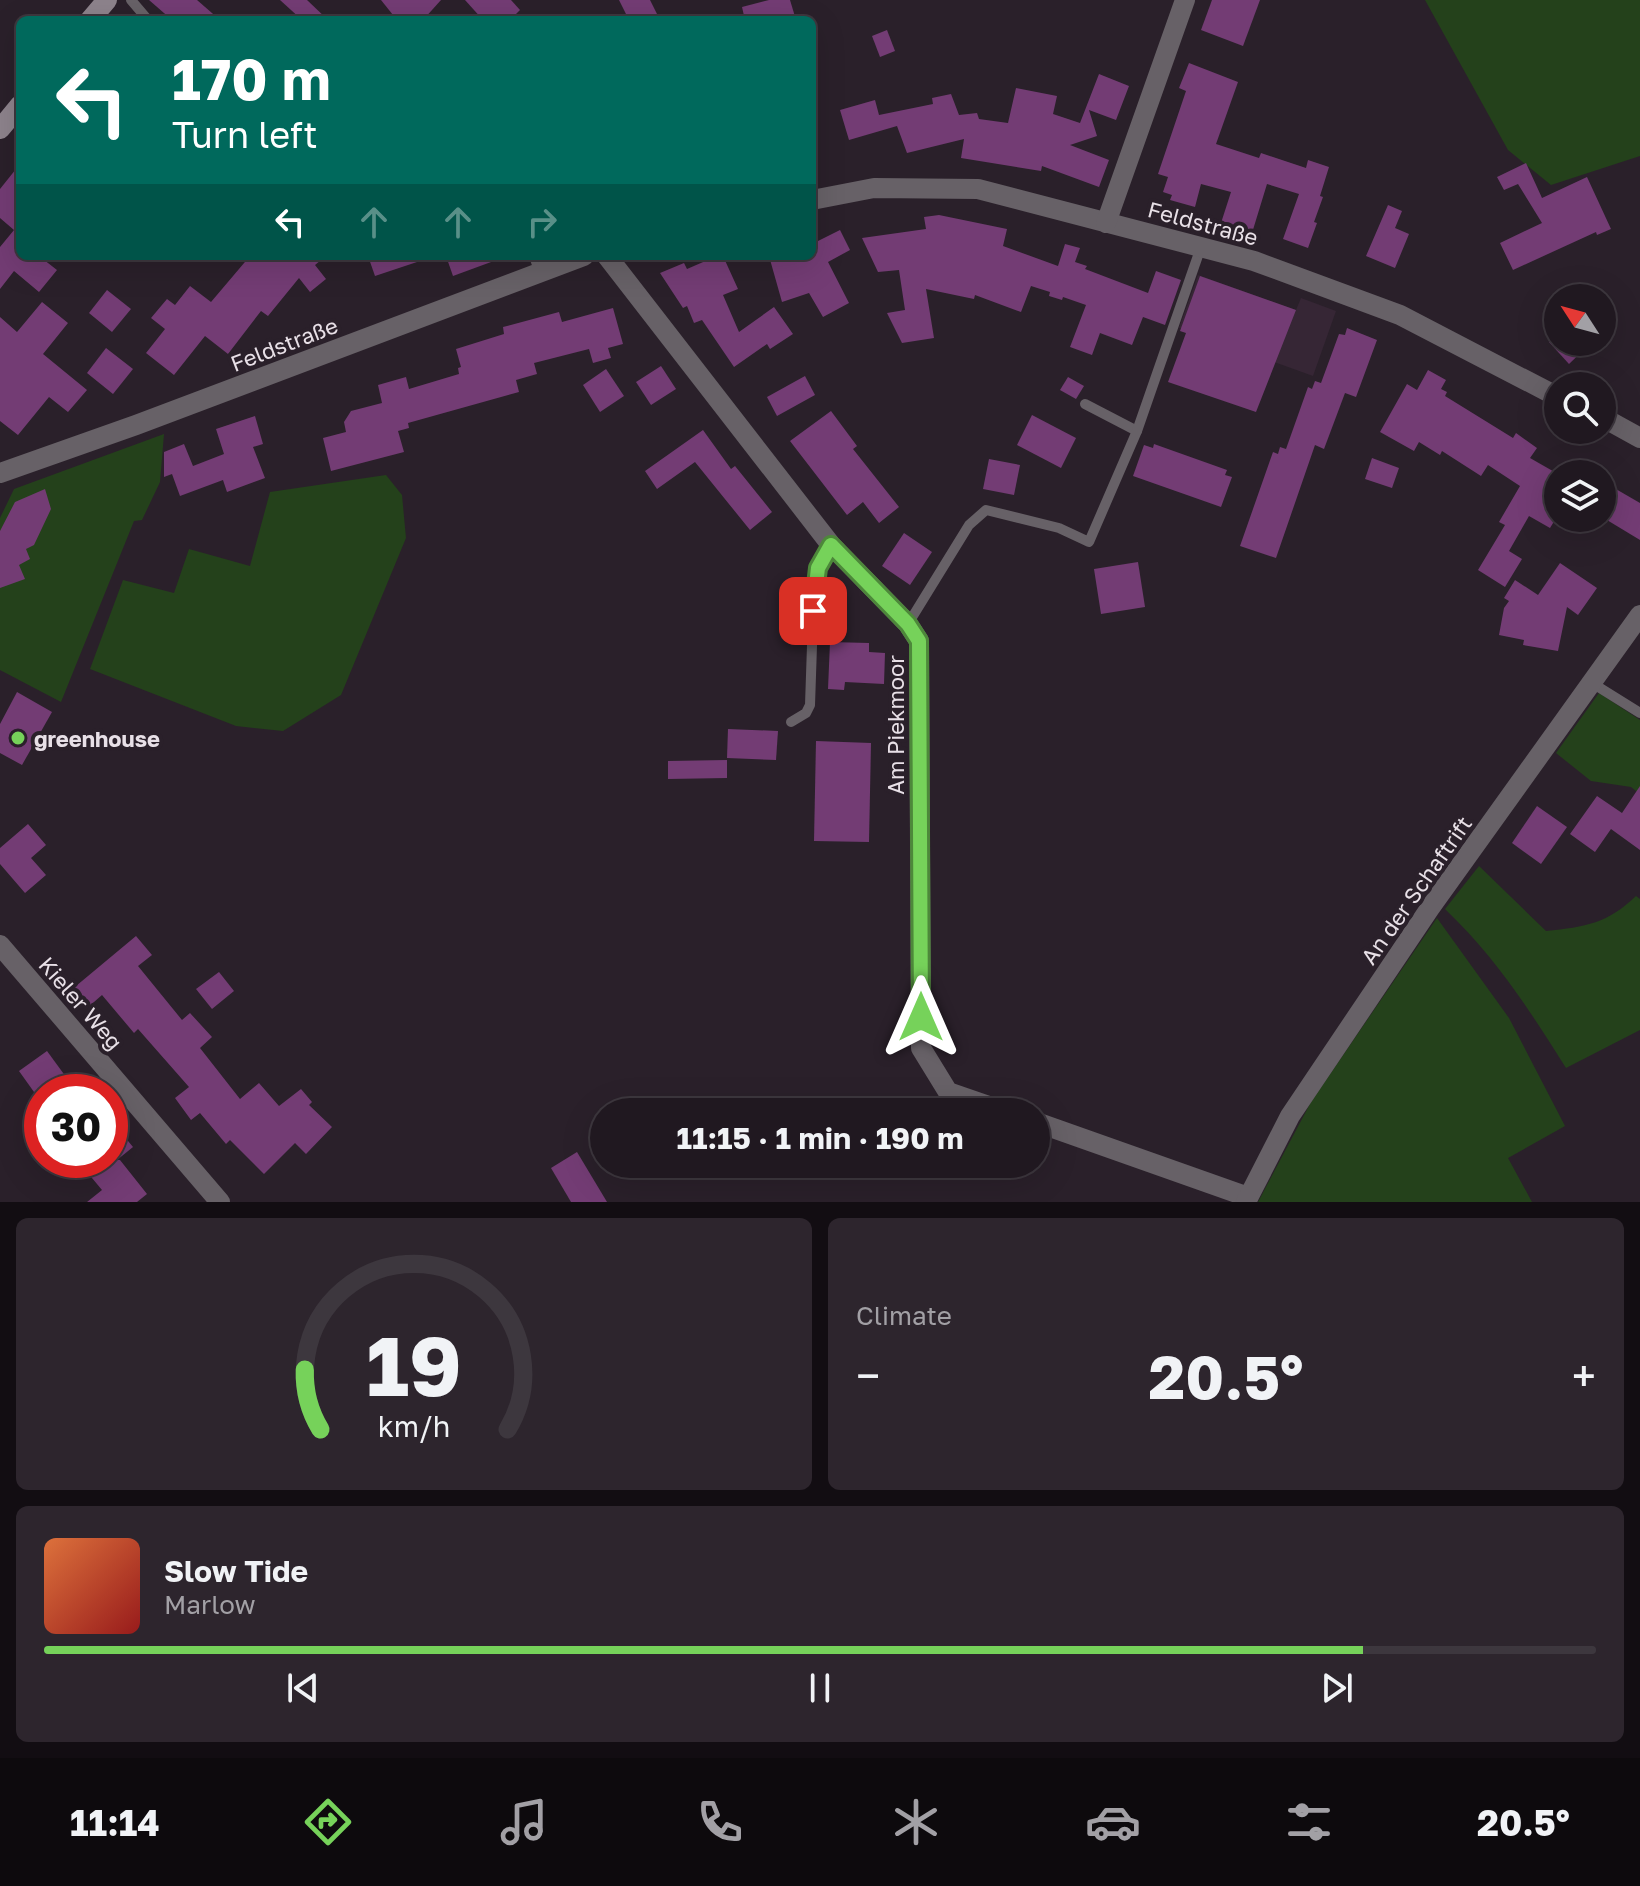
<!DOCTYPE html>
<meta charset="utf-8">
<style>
body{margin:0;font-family:"Golos Text",sans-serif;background:#2d252d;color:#f1f3f6;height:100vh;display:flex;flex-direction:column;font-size:30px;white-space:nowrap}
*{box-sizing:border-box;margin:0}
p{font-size:26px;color:#a2a0a5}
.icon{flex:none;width:44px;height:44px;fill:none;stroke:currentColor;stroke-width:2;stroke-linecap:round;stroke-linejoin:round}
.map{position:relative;height:1202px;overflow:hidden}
.sheet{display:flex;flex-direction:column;gap:16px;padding:16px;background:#120d12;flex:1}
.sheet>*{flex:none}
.hud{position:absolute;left:16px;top:16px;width:800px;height:244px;border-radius:12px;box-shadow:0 8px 32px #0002,0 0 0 2px #3d373e;background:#00695c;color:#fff;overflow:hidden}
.needle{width:52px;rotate:306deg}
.buttons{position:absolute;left:1544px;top:284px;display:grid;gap:16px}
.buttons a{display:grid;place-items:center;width:72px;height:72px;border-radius:50%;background:#201820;box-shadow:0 8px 32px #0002,0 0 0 2px #3d373e;font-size:40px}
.speed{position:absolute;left:24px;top:1074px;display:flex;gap:16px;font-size:40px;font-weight:700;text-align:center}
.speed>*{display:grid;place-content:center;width:104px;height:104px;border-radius:50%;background:#201820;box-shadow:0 8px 32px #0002,0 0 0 2px #3d373e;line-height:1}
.speed .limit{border:12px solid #d22;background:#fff;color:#111}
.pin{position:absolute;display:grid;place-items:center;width:68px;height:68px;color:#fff;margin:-34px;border-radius:16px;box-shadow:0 4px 12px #0006}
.me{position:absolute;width:88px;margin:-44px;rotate:0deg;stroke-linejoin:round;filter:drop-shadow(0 0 6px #0008)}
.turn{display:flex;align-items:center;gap:28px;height:168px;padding:0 24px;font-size:36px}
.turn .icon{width:104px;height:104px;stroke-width:2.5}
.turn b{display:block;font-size:56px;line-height:68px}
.lanes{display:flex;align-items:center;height:76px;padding:0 24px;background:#0003;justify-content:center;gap:40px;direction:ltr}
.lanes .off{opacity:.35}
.big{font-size:60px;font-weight:700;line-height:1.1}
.sheet .card{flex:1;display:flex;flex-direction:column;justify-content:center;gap:12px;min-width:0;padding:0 28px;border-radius:12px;background:#2d252d}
.sheet .dial{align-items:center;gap:0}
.dial svg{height:208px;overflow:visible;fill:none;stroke:#3d373e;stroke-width:7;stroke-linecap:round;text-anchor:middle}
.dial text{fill:#f1f3f6;stroke:none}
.song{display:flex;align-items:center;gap:24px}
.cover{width:96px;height:96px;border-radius:12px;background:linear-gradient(135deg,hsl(20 70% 55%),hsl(0 70% 35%))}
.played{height:8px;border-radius:4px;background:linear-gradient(90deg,#76d25a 85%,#3d373e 85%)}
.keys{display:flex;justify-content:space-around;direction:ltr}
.heat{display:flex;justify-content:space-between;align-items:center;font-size:44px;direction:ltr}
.sheet .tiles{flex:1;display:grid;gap:16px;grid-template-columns:1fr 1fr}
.card:last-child{grid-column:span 2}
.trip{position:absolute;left:590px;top:1098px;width:460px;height:80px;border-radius:40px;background:#201820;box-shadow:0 8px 32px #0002,0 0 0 2px #3d373e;font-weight:700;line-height:80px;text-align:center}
.tabs{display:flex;height:128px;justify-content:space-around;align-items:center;background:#0d0a0d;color:#a2a0a5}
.tabs .icon{width:56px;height:56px}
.tabs .selected{color:#76d25a}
.tabs b{font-size:36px;color:#f1f3f6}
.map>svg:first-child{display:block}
.built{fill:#362635}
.green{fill:#24411b}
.building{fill:#733c74}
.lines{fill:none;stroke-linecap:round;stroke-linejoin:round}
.lane{stroke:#676167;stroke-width:10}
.street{stroke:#676167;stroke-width:20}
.secondary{stroke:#8d838c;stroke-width:20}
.route-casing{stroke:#4d883a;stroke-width:20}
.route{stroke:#76d25a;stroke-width:14}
.poi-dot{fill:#76d25a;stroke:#2a202a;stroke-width:3}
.labels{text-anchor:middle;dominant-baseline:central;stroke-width:8;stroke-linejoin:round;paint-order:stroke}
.street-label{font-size:22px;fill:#e8e0e7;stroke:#2a202a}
.poi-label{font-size:22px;font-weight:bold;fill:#e8e0e7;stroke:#2a202a;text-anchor:start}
</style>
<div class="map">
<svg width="1640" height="1202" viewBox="0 0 1640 1202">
<rect width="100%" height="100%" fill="#2a202a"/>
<path class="built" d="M 1198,275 L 1296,310 L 1301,298 L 1336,311 L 1313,376 L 1179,328 Z"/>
<g class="green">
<path d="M 1425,0 L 1640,0 L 1640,156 L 1551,185 L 1508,150 Z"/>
<path d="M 164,434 L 160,482 L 142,520 L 134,521 L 61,702 L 0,670 L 0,518 L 14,489 Z"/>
<path d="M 386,475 L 402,495 L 406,538 L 341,695 L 283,731 L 236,726 L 90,669 L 123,580 L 174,593 L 189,549 L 250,566 L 270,492 Z"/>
<path d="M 1599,693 L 1640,720 L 1640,794 L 1631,787 L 1591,781 L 1556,753 Z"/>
<path d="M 1479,866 L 1546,931 C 1586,927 1608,923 1636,896 L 1640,899 L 1640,1030 L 1566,1068 C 1528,1008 1497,959 1445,909 Z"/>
<path d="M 1437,918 L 1509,1018 L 1565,1126 L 1508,1158 L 1532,1202 L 1258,1202 L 1311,1102 Z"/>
</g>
<g class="building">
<path d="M 149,0 L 197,0 L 220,20 L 172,20 Z"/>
<path d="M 280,0 L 307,0 L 328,20 L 302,20 Z"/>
<path d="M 381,0 L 441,0 L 423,20 L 397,20 Z"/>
<path d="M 465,0 L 511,0 L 520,10 L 510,20 L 483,20 Z"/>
<path d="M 619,0 L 650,0 L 660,20 L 629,20 Z"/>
<path d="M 769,0 L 790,0 L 796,20 L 745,20 L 742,7 Z"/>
<path d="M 1212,0 L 1260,0 L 1243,46 L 1201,30 Z"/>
<path d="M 887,30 L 895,51 L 880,57 L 872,36 Z"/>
<path d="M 1189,63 L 1238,82 L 1216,144 L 1259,158 L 1261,153 L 1306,168 L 1308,160 L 1329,167 L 1320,196 L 1323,197 L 1314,222 L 1317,223 L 1308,248 L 1283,239 L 1299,194 L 1267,184 L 1252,233 L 1221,223 L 1231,192 L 1201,184 L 1195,207 L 1170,200 L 1172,195 L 1163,192 L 1168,177 L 1158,174 L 1186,91 L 1179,88 Z"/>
<path d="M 1099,74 L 1129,86 L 1116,120 L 1089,110 L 1097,136 L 1070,145 L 1109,160 L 1099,187 L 1042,166 L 1041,171 L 961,158 L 964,139 L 907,153 L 897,126 L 849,140 L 840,110 L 875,100 L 879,115 L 933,104 L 932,98 L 951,94 L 959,115 L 977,113 L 979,119 L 1008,123 L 1016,88 L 1057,96 L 1053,114 L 1080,123 Z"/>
<path d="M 1526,163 L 1542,198 L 1587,177 L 1611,229 L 1597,235 L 1596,232 L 1513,270 L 1500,243 L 1542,223 L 1518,184 L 1504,190 L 1497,177 Z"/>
<path d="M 20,164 L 20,256 L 39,256 L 57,270 L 39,292 L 14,271 L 0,289 L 0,247 L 14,230 L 0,218 L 0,189 Z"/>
<path d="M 1388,205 L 1402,211 L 1395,228 L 1409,234 L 1395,268 L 1366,256 Z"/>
<path d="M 939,215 L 1007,229 L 1003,246 L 1058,266 L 1065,244 L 1080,248 L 1075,262 L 1087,266 L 1085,269 L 1148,293 L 1156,271 L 1181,280 L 1165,325 L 1143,317 L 1132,345 L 1100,333 L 1092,355 L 1070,347 L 1086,305 L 1063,297 L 1062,300 L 1049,296 L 1050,292 L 1031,286 L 1021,312 L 975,295 L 974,299 L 926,289 L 934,338 L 902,343 L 887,313 L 905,310 L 899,270 L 878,272 L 862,238 L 926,229 L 924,217 Z"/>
<path d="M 812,228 L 818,241 L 840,230 L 850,250 L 828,262 L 849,303 L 823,317 L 809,293 L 782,302 L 769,256 L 812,256 Z"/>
<path d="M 250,256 L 326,256 L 315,265 L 326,279 L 310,292 L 299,278 L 268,316 L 261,311 L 228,354 L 205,336 L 174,375 L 146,353 L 165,329 L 151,318 L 167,299 L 175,305 L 190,286 L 211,302 Z"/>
<path d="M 368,256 L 425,256 L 426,259 L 375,276 Z"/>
<path d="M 446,256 L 502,256 L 502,258 L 453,276 Z"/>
<path d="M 717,256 L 723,256 L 738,289 L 723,295 L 739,332 L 774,307 L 793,334 L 770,349 L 767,344 L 734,367 L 702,320 L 694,323 L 687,306 L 683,308 L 660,273 L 684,263 L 687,269 Z"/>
<path d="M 1200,276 L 1296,310 L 1256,412 L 1168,382 L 1186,333 L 1180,331 Z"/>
<path d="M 107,290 L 131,309 L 112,332 L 89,313 Z"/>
<path d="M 42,302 L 68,323 L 43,354 L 87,390 L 68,412 L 49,397 L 18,435 L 0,421 L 0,317 L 17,332 Z"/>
<path d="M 613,308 L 623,344 L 608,348 L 611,358 L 593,363 L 589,349 L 534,363 L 537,374 L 516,380 L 519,392 L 408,423 L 409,428 L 398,431 L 404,452 L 331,471 L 323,438 L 346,432 L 344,422 L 351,411 L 382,403 L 378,385 L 406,377 L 409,389 L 459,374 L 458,368 L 461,367 L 456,349 L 504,334 L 503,327 L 559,312 L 562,322 Z"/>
<path d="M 1347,328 L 1377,340 L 1356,397 L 1345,393 L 1324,449 L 1315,445 L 1276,558 L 1240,546 L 1273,452 L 1278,454 L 1280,447 L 1286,449 L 1308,387 L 1312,389 L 1315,381 L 1321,383 L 1339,334 L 1345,335 Z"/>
<path d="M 1549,342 L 1592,342 L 1569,364 Z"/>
<path d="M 106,348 L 133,369 L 113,394 L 87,373 Z"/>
<path d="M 661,366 L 676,389 L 651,405 L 636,382 Z"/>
<path d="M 606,369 L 624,396 L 600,412 L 583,385 Z"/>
<path d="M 1428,370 L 1446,380 L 1441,389 L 1447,392 L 1445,396 L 1513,438 L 1516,433 L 1537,448 L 1530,458 L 1558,474 L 1558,515 L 1550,528 L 1529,516 L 1509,551 L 1522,559 L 1505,587 L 1478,570 L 1505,525 L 1499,522 L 1520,486 L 1488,465 L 1481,476 L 1442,451 L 1440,455 L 1419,442 L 1414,451 L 1380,432 L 1407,384 L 1417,390 Z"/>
<path d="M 805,376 L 815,395 L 777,416 L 767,397 Z"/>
<path d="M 1068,377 L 1084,386 L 1076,399 L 1060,390 Z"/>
<path d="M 831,411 L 857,446 L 853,449 L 899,507 L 879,523 L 863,502 L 847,515 L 790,441 Z"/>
<path d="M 1032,415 L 1076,438 L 1061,468 L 1017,445 Z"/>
<path d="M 255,416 L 263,444 L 253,447 L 265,478 L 227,492 L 223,480 L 180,496 L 172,474 L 164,477 L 164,452 L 184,444 L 193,466 L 224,454 L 216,429 Z"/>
<path d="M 703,430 L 731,469 L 735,466 L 772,512 L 750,530 L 695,462 L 657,489 L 645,471 Z"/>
<path d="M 1154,444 L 1227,470 L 1225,475 L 1232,477 L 1221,507 L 1133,476 L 1144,445 L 1153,448 Z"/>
<path d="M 1372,458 L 1399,468 L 1392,488 L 1365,479 Z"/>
<path d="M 989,459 L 1020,465 L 1014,495 L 983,489 Z"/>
<path d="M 1602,481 L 1640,503 L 1640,540 L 1602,517 Z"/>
<path d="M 45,489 L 51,509 L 34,545 L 26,549 L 30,559 L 19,565 L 25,579 L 0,588 L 0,531 L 15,502 Z"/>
<path d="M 904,533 L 932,552 L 910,585 L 882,566 Z"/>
<path d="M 1138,562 L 1145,607 L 1101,614 L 1094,569 Z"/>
<path d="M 1560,563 L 1597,588 L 1578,615 L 1567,607 L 1558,651 L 1523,645 L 1524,640 L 1499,635 L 1504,608 L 1509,601 L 1504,598 L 1515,580 L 1538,595 Z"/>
<path d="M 830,642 L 869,643 L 869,652 L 885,653 L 884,684 L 845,682 L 844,690 L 828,689 Z"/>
<path d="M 17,692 L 52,712 L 22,765 L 0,753 L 0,724 Z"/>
<path d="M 728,729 L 778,731 L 776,760 L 727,758 Z"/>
<path d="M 816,741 L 871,743 L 869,842 L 814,841 Z"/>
<path d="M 727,760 L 727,778 L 668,779 L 668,761 Z"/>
<path d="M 1640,786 L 1640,850 L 1611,829 L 1595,852 L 1570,834 L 1597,796 L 1622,813 Z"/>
<path d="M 1537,806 L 1567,827 L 1541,864 L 1512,843 Z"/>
<path d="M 28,824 L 46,845 L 31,858 L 46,875 L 25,893 L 0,864 L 0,848 Z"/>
<path d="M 136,936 L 152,955 L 138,966 L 182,1020 L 190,1013 L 212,1037 L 200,1048 L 240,1099 L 259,1083 L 279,1106 L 301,1089 L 312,1102 L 309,1105 L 332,1127 L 306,1154 L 295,1143 L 264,1174 L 230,1140 L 226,1144 L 200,1113 L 191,1120 L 175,1098 L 189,1087 L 138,1029 L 134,1033 L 102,995 L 86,1009 L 70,991 Z"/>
<path d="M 219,972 L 234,991 L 212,1009 L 196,989 Z"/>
<path d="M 47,1051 L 77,1092 L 34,1092 L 19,1071 Z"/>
<path d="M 119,1130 L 133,1147 L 117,1160 L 120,1160 L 147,1194 L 137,1202 L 87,1202 L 102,1190 L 77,1160 L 110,1160 L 110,1138 Z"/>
<path d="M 577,1152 L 607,1202 L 571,1202 L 551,1168 Z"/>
</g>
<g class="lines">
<g class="lane">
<path d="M 131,0 L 148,20"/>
<path d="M 534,256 L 540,273"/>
<path d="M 1085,404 L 1137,431"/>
<path d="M 908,624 L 969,525 L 986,510 L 1059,528 L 1089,542 L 1137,431 L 1201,247"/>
<path d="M 1592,683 L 1640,713"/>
<path d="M 791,722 L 806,713 L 810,705 L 814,586 L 818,568 L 831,546"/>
</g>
<g class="street">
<path d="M 812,200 L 874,188 L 978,189 L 1254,261 L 1400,315 L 1558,397"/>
<path d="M 1106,223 L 1185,0"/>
<path d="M 607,256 L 831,545 L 908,624 L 919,641 L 921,1048 L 948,1092 L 1006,1112"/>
<path d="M 1602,417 L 1640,438"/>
<path d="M 0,473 L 136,425 L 584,256"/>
<path d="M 0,945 L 220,1202"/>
<path d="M 1036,1122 L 1248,1197"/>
<path d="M 1246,1202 L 1290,1116 L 1430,908 L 1640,615"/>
</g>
<g class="secondary">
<path d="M 90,20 L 107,0"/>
<path d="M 0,129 L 20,105"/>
</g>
</g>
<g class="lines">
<defs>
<path id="route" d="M 813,611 L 818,568 L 831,545 L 908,624 L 919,641 L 921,1017"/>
</defs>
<use href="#route" class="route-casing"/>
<use href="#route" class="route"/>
</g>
<circle class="poi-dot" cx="18" cy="738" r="8"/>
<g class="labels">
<g class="street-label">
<text transform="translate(1203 223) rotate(15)">Feldstraße</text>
<text transform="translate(284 344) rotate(-21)">Feldstraße</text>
<text transform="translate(895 725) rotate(-90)">Am Piekmoor</text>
<text transform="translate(1416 890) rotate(-55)">An der Schaftrift</text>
<text transform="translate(81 1003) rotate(49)">Kieler Weg</text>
</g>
<g class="poi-label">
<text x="34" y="738">greenhouse</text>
</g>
</g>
</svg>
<div class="buttons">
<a><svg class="needle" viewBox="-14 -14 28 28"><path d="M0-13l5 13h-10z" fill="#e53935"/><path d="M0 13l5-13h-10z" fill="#a2a0a5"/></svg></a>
<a><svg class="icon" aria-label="search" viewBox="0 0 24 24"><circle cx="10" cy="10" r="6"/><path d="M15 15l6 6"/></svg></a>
<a><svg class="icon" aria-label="layers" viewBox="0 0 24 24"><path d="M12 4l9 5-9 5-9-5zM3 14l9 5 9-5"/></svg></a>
</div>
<div class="speed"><div class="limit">30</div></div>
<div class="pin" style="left:813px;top:611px;background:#d93025"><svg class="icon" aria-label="arrive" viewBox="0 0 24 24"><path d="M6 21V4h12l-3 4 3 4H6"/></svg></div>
<svg class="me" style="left:921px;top:1017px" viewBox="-20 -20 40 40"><path d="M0-17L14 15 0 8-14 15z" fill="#76d25a" stroke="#fff" stroke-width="4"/></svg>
<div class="trip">11:15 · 1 min · 190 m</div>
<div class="hud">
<div class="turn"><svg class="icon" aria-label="left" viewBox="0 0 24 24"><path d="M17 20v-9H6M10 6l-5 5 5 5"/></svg><div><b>170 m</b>Turn left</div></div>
<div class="lanes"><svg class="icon" aria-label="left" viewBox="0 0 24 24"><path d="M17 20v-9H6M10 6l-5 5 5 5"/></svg><svg class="icon off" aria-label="ahead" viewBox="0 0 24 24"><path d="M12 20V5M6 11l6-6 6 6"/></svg><svg class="icon off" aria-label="ahead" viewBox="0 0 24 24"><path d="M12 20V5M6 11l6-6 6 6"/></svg><svg class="icon off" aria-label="right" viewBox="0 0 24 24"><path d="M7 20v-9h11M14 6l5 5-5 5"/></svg></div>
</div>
</div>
<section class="sheet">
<div class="tiles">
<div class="card dial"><svg viewBox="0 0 100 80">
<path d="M14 69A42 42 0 1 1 86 69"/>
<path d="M14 69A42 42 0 0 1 8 46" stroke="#76d25a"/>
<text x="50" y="56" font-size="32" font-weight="700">19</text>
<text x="50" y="72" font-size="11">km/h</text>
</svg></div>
<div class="card"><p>Climate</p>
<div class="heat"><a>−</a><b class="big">20.5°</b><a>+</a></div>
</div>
<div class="card">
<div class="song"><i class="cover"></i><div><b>Slow Tide</b><p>Marlow</p></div></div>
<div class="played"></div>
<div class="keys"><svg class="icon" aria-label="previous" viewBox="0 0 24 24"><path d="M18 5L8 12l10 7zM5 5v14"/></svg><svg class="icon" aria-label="pause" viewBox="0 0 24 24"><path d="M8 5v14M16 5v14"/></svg><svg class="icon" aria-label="next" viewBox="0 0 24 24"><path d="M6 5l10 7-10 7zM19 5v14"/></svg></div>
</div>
</div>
</section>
<nav class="tabs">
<b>11:14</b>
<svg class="icon selected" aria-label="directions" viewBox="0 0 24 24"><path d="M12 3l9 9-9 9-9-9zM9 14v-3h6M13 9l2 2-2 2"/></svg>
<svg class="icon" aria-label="music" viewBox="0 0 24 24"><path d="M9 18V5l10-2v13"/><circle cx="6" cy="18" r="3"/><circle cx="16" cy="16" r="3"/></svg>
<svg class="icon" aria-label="phone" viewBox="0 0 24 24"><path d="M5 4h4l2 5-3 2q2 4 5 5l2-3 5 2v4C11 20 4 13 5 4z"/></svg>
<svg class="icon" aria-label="climate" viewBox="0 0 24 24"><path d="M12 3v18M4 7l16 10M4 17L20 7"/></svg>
<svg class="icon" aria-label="car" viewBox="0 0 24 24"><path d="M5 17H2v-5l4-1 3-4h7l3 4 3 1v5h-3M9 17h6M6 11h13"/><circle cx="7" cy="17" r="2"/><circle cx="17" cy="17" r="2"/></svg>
<svg class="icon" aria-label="filters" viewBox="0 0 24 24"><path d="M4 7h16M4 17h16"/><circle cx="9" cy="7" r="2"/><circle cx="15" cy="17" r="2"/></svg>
<b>20.5°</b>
</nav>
